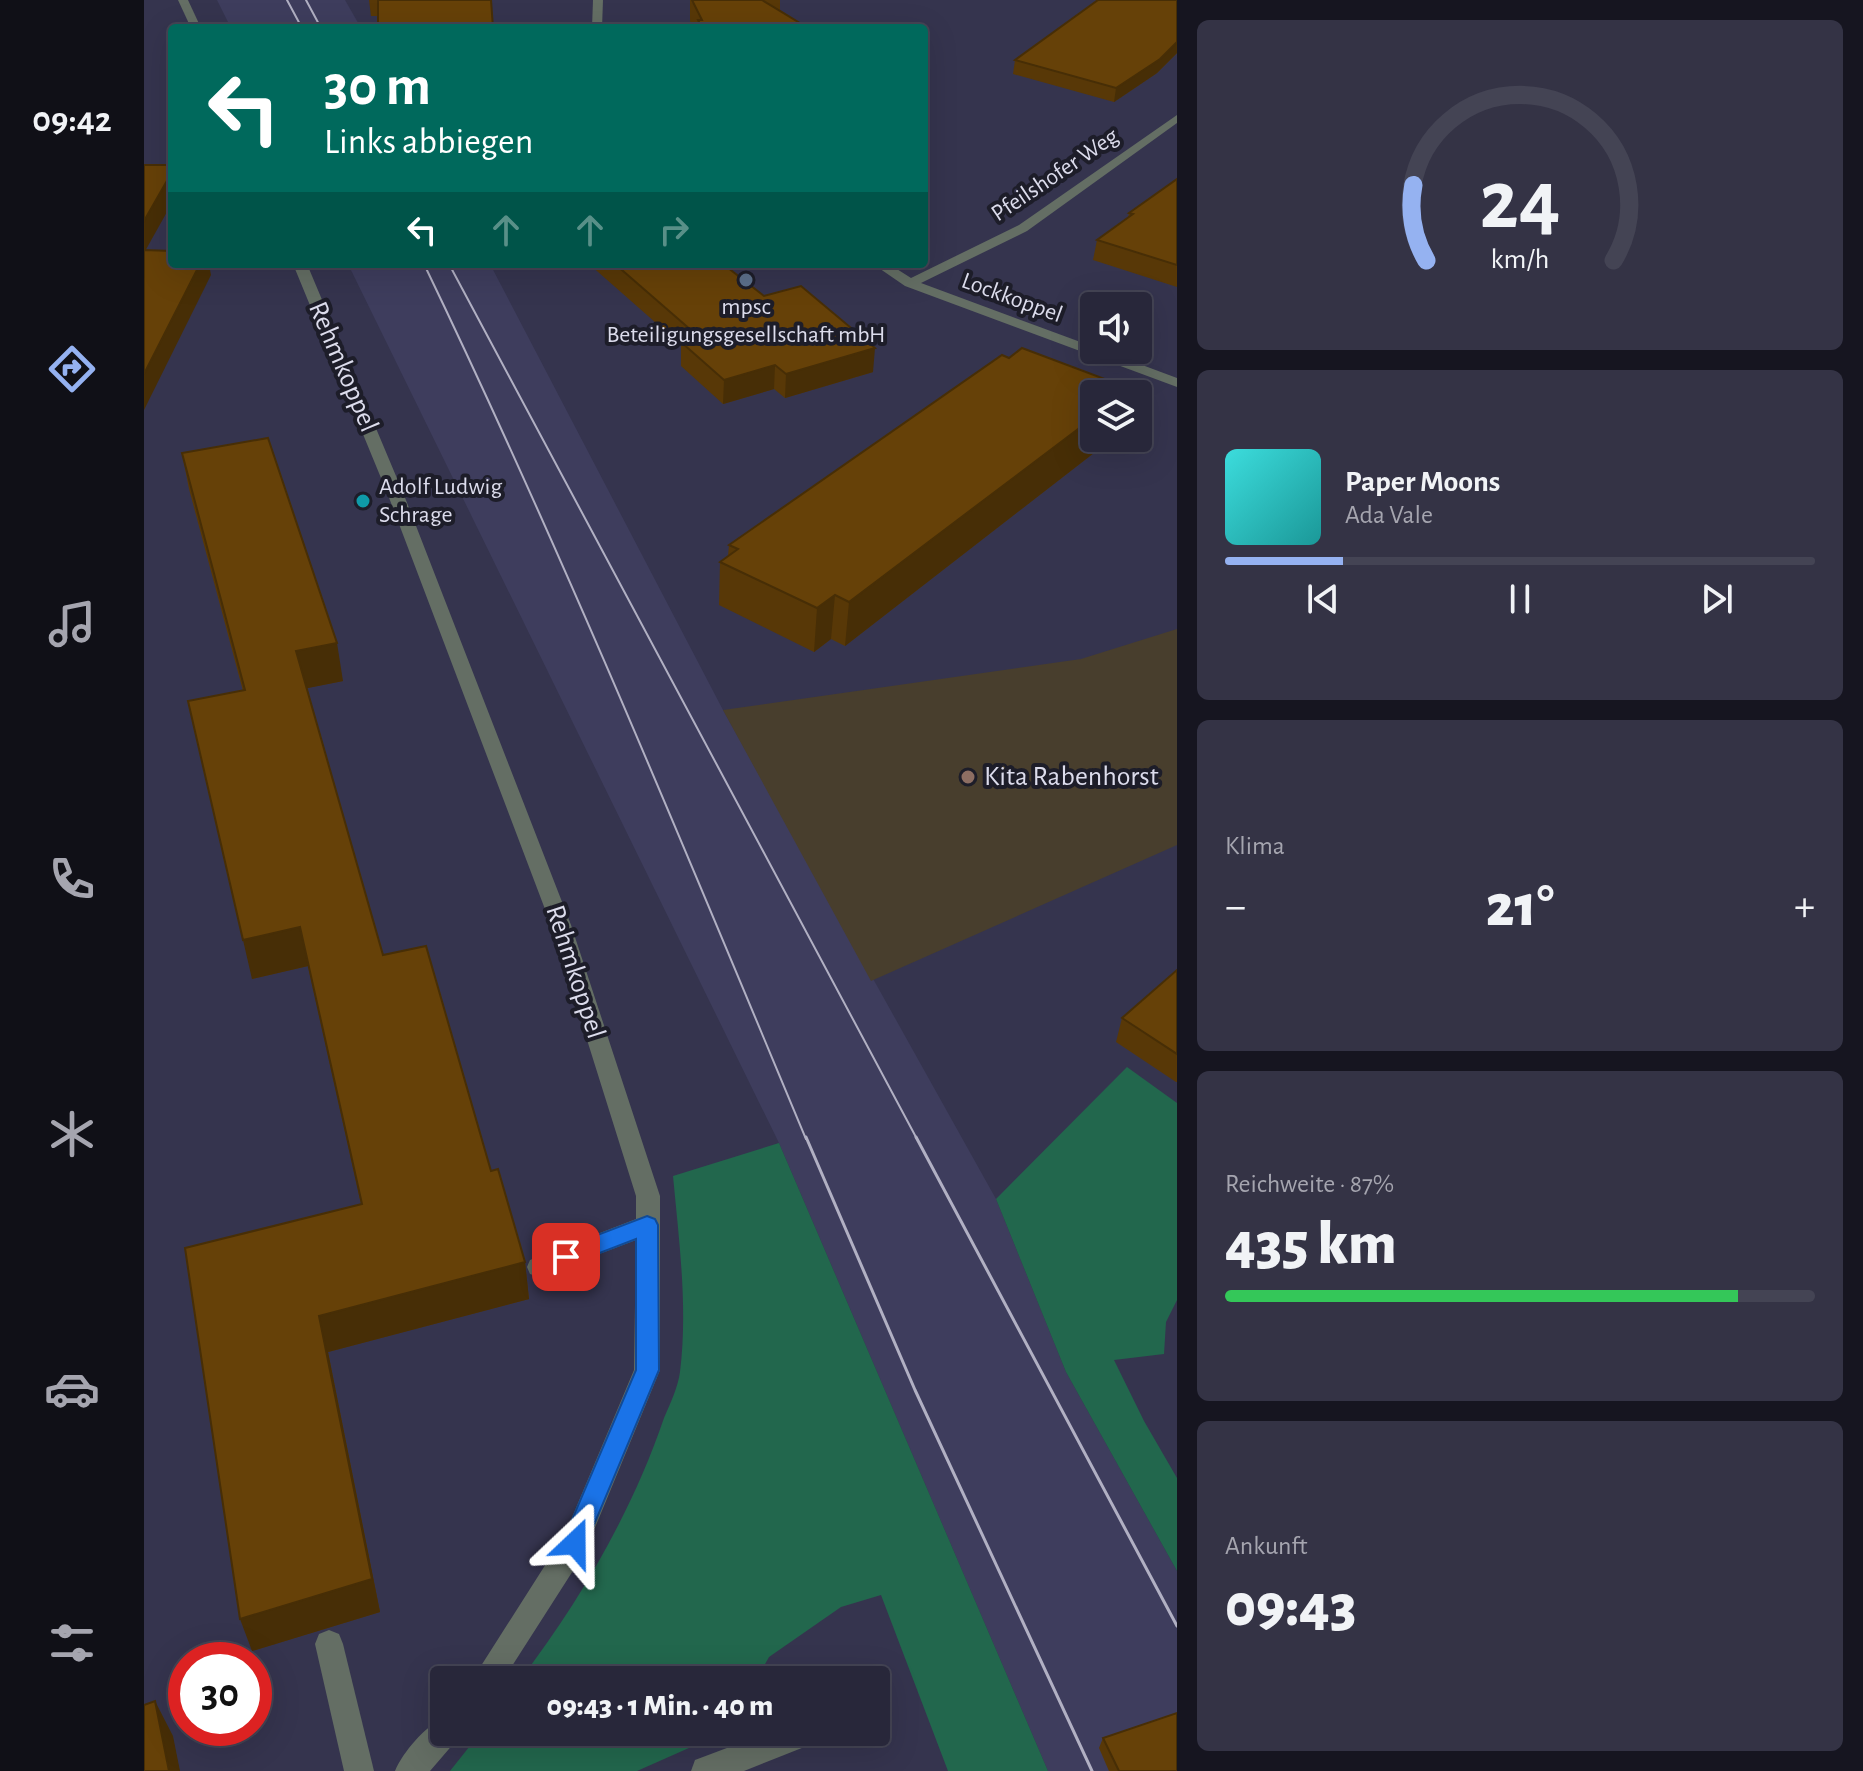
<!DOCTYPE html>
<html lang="de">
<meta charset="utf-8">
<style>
body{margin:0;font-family:"Alegreya Sans",sans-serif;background:#343345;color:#f1f3f6;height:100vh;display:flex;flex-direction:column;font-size:30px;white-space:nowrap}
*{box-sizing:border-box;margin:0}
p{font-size:26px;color:#a5a5af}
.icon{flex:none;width:44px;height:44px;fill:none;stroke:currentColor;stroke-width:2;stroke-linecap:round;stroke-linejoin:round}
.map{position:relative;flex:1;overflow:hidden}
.panel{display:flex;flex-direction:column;gap:20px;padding:20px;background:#161520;width:686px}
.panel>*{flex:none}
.hud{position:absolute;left:24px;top:24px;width:760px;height:244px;border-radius:8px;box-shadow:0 8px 32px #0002,0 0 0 2px #444454;background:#00695c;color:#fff;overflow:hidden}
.buttons{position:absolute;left:936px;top:292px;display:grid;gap:16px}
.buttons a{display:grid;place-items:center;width:72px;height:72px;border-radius:8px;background:#28273a;box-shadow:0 8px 32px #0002,0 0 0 2px #444454;font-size:40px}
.speed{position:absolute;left:24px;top:1642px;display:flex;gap:16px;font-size:40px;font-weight:700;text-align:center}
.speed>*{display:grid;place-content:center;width:104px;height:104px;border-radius:50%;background:#28273a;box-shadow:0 8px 32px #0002,0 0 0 2px #444454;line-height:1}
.speed .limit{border:12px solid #d22;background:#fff;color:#111}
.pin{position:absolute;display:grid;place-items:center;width:68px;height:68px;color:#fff;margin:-34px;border-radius:16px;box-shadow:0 4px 12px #0006}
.me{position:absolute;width:88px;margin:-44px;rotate:23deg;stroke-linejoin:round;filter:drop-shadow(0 0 6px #0008)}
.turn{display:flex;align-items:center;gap:28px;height:168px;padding:0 24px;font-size:36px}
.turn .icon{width:104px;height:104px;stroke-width:2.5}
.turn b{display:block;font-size:56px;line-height:68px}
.lanes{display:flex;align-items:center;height:76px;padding:0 24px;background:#0003;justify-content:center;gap:40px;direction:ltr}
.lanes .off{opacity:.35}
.big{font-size:60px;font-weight:800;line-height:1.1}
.panel .card{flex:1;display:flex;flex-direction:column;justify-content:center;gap:12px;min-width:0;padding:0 28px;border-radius:12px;background:#343345}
.panel .dial{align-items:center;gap:0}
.dial svg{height:208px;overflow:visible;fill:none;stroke:#444454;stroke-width:7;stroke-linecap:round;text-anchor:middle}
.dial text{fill:#f1f3f6;stroke:none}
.song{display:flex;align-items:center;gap:24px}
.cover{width:96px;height:96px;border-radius:12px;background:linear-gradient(135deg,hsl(180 70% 55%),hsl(180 70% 35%))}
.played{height:8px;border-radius:4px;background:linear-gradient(90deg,#95b2f1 20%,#444454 20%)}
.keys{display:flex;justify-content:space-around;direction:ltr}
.heat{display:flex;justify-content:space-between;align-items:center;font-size:44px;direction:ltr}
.charge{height:12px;border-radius:6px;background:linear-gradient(90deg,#34c759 87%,#444454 0)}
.trip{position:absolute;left:286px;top:1666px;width:460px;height:80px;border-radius:8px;background:#28273a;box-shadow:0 8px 32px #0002,0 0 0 2px #444454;font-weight:800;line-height:80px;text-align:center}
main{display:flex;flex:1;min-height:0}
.tab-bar{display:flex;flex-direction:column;width:144px;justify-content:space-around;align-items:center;background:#101017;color:#a5a5af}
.tab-bar .icon{width:56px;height:56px}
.tab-bar .current{color:#95b2f1}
.tab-bar b{font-size:36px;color:#f1f3f6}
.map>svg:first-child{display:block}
.built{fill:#3e3d5d}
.education{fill:#483e2d}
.green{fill:#22674d}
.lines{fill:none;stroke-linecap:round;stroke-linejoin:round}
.minor{fill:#646e64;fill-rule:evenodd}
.tram-far1{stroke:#b1b0c3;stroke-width:2}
.tram{stroke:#b1b0c3;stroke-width:3}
.wall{fill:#583807}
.shaded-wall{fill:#472e06}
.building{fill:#664108;stroke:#472e06;stroke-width:2}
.route{fill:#1a73e8;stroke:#114b97;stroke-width:2}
.service-dot{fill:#5c6f8a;stroke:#1d1d29;stroke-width:3}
.culture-dot{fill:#0f9aa8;stroke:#1d1d29;stroke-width:3}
.education-dot{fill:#8d6e63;stroke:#1d1d29;stroke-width:3}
.labels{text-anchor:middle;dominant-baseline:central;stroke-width:8;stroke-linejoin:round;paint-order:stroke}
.far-street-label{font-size:24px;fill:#dcdcec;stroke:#1d1d29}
.far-poi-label{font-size:24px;fill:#dcdcec;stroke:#1d1d29}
.street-label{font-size:28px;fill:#dcdcec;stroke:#1d1d29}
.poi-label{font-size:28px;fill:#dcdcec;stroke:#1d1d29;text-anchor:start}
</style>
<main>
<nav class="tab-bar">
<b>09:42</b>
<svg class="icon current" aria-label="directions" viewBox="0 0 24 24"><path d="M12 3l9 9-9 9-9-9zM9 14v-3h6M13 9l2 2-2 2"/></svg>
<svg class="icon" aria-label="music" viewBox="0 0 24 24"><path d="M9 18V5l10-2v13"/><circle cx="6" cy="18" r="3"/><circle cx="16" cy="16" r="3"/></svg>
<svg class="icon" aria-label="phone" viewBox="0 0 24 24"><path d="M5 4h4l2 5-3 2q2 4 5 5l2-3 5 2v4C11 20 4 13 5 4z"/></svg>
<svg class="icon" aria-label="climate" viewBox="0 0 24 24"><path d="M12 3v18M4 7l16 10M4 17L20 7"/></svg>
<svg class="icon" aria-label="car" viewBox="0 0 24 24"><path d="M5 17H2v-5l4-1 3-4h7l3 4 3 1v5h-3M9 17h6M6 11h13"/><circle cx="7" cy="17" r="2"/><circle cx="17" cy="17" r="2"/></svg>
<svg class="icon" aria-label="filters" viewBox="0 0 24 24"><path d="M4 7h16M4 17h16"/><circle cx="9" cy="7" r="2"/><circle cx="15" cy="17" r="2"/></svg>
</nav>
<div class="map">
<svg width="1033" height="1771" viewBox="0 0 1033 1771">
<rect width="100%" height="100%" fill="#35344e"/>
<g class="built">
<path d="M 73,0 L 201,0 L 217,28 L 87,28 Z"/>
<path d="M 204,264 L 346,264 L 579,710 L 852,1199 L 922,1372 L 1033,1571 L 1033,1771 L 904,1771 L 635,1143 Z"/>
</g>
<path class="education" d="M 1033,629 L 1033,845 L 727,981 L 579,710 L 937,659 Z"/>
<g class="green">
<path d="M 983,1067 L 1033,1103 L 1033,1300 L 1022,1322 L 1020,1354 L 970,1360 L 1000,1421 L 1033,1478 L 1033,1571 L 922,1372 L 852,1199 Z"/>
<path d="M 635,1143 L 904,1771 L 804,1771 L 737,1595 L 697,1607 L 625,1657 L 612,1680 L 376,1680 C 436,1601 488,1512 520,1418 C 526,1404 534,1387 536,1372 C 544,1308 535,1240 529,1176 Z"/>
<path d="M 337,1732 L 581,1732 L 493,1771 L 306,1771 Z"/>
</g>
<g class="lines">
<g class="minor">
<path d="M 34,0 L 44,0 L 57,28 L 47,28 Z"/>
<path d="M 449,0 L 459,0 L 458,28 L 448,28 Z"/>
<path d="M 1033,115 L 1033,123 L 883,231 L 777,283 L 950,347 L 950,350 L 958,350 L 1033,378 L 1033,387 L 761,286 L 729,264 L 745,264 L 767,278 L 875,225 Z"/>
<path d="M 149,264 L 163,264 L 260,495 L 427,925 L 516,1196 L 516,1370 L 441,1552 L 359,1680 L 328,1680 L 421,1534 L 490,1370 L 492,1240 L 395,1277 L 386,1274 L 383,1267 L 386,1260 L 492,1219 L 492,1196 L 407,925 L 244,495 Z"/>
<path d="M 185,1630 L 195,1634 L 199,1644 L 230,1771 L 200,1771 L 171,1644 L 175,1634 Z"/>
<path d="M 300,1718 L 300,1732 L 316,1732 L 311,1742 L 286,1771 L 251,1771 C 259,1752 281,1726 300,1718 Z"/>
<path d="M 625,1732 L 678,1732 L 673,1742 L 600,1771 L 547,1771 L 551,1760 Z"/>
</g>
<g class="tram-far1">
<path d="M 143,0 L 158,28"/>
<path d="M 162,0 L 177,28"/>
<path d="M 280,264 C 418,551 539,845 662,1139"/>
<path d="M 305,264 L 773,1139"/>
</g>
<g class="tram">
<path d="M 662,1137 L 771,1390 L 948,1771"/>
<path d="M 772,1137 L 1033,1626"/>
</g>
</g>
<g class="wall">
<path d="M 225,0 L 347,0 L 349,28 L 234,28 L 234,16 L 227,16 Z"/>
<path d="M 546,0 L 636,0 L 636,10 L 664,28 L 549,28 L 546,21 Z"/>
<path d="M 1033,0 L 1033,53 L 1013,73 L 970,102 L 869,74 L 871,60 Z"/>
<path d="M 1033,179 L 1033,287 L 949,260 L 953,240 L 984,218 L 985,213 Z"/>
<path d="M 445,264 L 579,264 L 620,296 L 729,372 L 641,398 L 630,389 L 579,404 L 537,366 L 537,345 Z"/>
<path d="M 865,358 L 982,387 L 981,394 L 950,394 L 964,442 L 701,646 L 687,639 L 670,652 L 575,605 L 576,562 L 584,556 L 585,545 Z"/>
<path d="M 38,453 L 199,681 L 163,688 L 239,955 L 347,1171 L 381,1262 L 385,1299 L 184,1352 L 236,1612 L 108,1651 L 217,1204 L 164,966 L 108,979 L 99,691 L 45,489 Z"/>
<path d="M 1033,970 L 1033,1082 L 1032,1082 L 972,1042 L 978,1018 Z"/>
<path d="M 959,1738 L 1033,1771 L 965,1771 L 955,1748 Z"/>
</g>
<g class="shaded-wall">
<path d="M 1033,42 L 1033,53 L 1013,73 L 970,102 L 972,88 Z"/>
<path d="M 28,172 L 28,203 L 0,253 L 0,221 Z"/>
<path d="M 56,264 L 65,264 L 67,275 L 0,410 L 0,374 Z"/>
<path d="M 731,348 L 729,372 L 641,398 L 642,374 Z"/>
<path d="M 631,365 L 630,389 L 579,404 L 580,380 Z"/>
<path d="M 982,387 L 981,394 L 973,394 Z"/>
<path d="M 950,417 L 950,438 L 965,438 L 964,442 L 701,646 L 705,602 Z"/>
<path d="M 691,595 L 687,639 L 670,652 L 673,608 Z"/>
<path d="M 193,643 L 199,681 L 159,689 L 152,651 Z"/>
<path d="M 156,927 L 164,966 L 108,979 L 99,940 Z"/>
<path d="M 381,1262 L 385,1299 L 184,1352 L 236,1612 L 108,1651 L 96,1619 L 175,1316 Z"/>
<path d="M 11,1701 L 29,1736 L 36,1771 L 25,1771 Z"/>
</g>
<g class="building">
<path d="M 234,0 L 347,0 L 349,28 L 251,28 L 251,23 L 234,24 Z"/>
<path d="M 548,0 L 618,0 L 664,28 L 558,28 L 554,20 L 558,20 Z"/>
<path d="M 954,0 L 1033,0 L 1033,42 L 1016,59 L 972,88 L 871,60 Z"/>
<path d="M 0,165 L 28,165 L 28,172 L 0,221 Z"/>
<path d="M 1033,179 L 1033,265 L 953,240 L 989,214 L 985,213 Z"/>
<path d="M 0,250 L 28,251 L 28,264 L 56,264 L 0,374 Z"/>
<path d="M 471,264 L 579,264 L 620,296 L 657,286 L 731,348 L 642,374 L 631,365 L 580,380 L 537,342 L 555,337 Z"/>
<path d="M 878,348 L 982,387 L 973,394 L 950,394 L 950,417 L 705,602 L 691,595 L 673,608 L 576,562 L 594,549 L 585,545 L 858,355 L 865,358 Z"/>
<path d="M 124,438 L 193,643 L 152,651 L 239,955 L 282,946 L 347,1171 L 354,1169 L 381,1262 L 175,1316 L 228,1579 L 96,1619 L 41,1248 L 218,1204 L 156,927 L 99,940 L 44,701 L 101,690 L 38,453 Z"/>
<path d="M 1033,970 L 1033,1054 L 978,1018 Z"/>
<path d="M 11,1701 L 25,1771 L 0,1771 L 0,1705 Z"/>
<path d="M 1033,1713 L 1033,1771 L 975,1771 L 959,1738 Z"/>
</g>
<path class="route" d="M 503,1216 L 511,1219 L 514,1225 L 515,1370 L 439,1551 L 431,1555 L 422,1551 L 418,1543 L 492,1370 L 492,1239 L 422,1266 L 414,1263 L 411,1257 L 414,1250 Z"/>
<circle class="service-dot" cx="602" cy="280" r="8"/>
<circle class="culture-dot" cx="219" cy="501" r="8"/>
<circle class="education-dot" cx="824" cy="777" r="8"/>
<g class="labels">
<g class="far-street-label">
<text transform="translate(911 175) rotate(-34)">Pfeilshofer Weg</text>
<text transform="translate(868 298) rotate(20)">Lockkoppel</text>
</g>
<g class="far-poi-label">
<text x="602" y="307">mpsc<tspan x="602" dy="28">Beteiligungsgesellschaft mbH</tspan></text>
<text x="235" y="487" text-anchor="start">Adolf Ludwig<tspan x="235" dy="28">Schrage</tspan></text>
</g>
<g class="street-label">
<text transform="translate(199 367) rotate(67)">Rehmkoppel</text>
<text transform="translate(431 972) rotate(72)">Rehmkoppel</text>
</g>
<g class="poi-label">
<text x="840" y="777">Kita Rabenhorst</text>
</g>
</g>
</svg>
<div class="buttons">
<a><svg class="icon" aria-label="sound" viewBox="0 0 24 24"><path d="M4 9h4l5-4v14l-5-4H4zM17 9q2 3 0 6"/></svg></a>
<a><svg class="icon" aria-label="layers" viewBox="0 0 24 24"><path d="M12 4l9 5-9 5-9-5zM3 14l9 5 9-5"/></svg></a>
</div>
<div class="speed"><div class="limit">30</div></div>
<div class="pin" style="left:422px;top:1257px;background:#d93025"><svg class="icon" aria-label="arrive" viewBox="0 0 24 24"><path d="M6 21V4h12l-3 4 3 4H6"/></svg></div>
<svg class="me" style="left:431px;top:1543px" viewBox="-20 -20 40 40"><path d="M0-17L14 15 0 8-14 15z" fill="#1a73e8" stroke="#fff" stroke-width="4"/></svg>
<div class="trip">09:43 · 1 Min. · 40 m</div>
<div class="hud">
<div class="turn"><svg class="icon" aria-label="left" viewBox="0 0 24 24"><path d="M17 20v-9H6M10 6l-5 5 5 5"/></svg><div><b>30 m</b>Links abbiegen</div></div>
<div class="lanes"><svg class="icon" aria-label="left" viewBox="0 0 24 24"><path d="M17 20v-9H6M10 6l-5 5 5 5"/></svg><svg class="icon off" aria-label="ahead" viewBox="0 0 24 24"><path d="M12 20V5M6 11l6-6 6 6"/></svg><svg class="icon off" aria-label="ahead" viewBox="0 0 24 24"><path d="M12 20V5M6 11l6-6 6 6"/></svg><svg class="icon off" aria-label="right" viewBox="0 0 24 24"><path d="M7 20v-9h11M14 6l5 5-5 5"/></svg></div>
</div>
</div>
<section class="panel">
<div class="card dial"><svg viewBox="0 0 100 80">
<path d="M14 69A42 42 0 1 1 86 69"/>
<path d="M14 69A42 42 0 0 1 9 40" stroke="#95b2f1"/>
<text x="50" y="56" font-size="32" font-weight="700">24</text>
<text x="50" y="72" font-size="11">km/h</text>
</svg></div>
<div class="card">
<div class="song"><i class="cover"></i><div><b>Paper Moons</b><p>Ada Vale</p></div></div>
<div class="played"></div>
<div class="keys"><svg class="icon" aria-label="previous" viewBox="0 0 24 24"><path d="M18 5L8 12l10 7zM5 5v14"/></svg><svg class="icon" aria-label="pause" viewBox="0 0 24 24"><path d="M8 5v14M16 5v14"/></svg><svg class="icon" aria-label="next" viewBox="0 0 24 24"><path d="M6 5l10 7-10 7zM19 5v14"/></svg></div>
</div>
<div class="card"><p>Klima</p>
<div class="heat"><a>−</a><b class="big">21°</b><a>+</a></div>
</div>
<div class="card"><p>Reichweite · 87%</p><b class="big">435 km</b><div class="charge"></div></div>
<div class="card"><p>Ankunft</p><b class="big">09:43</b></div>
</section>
</main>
